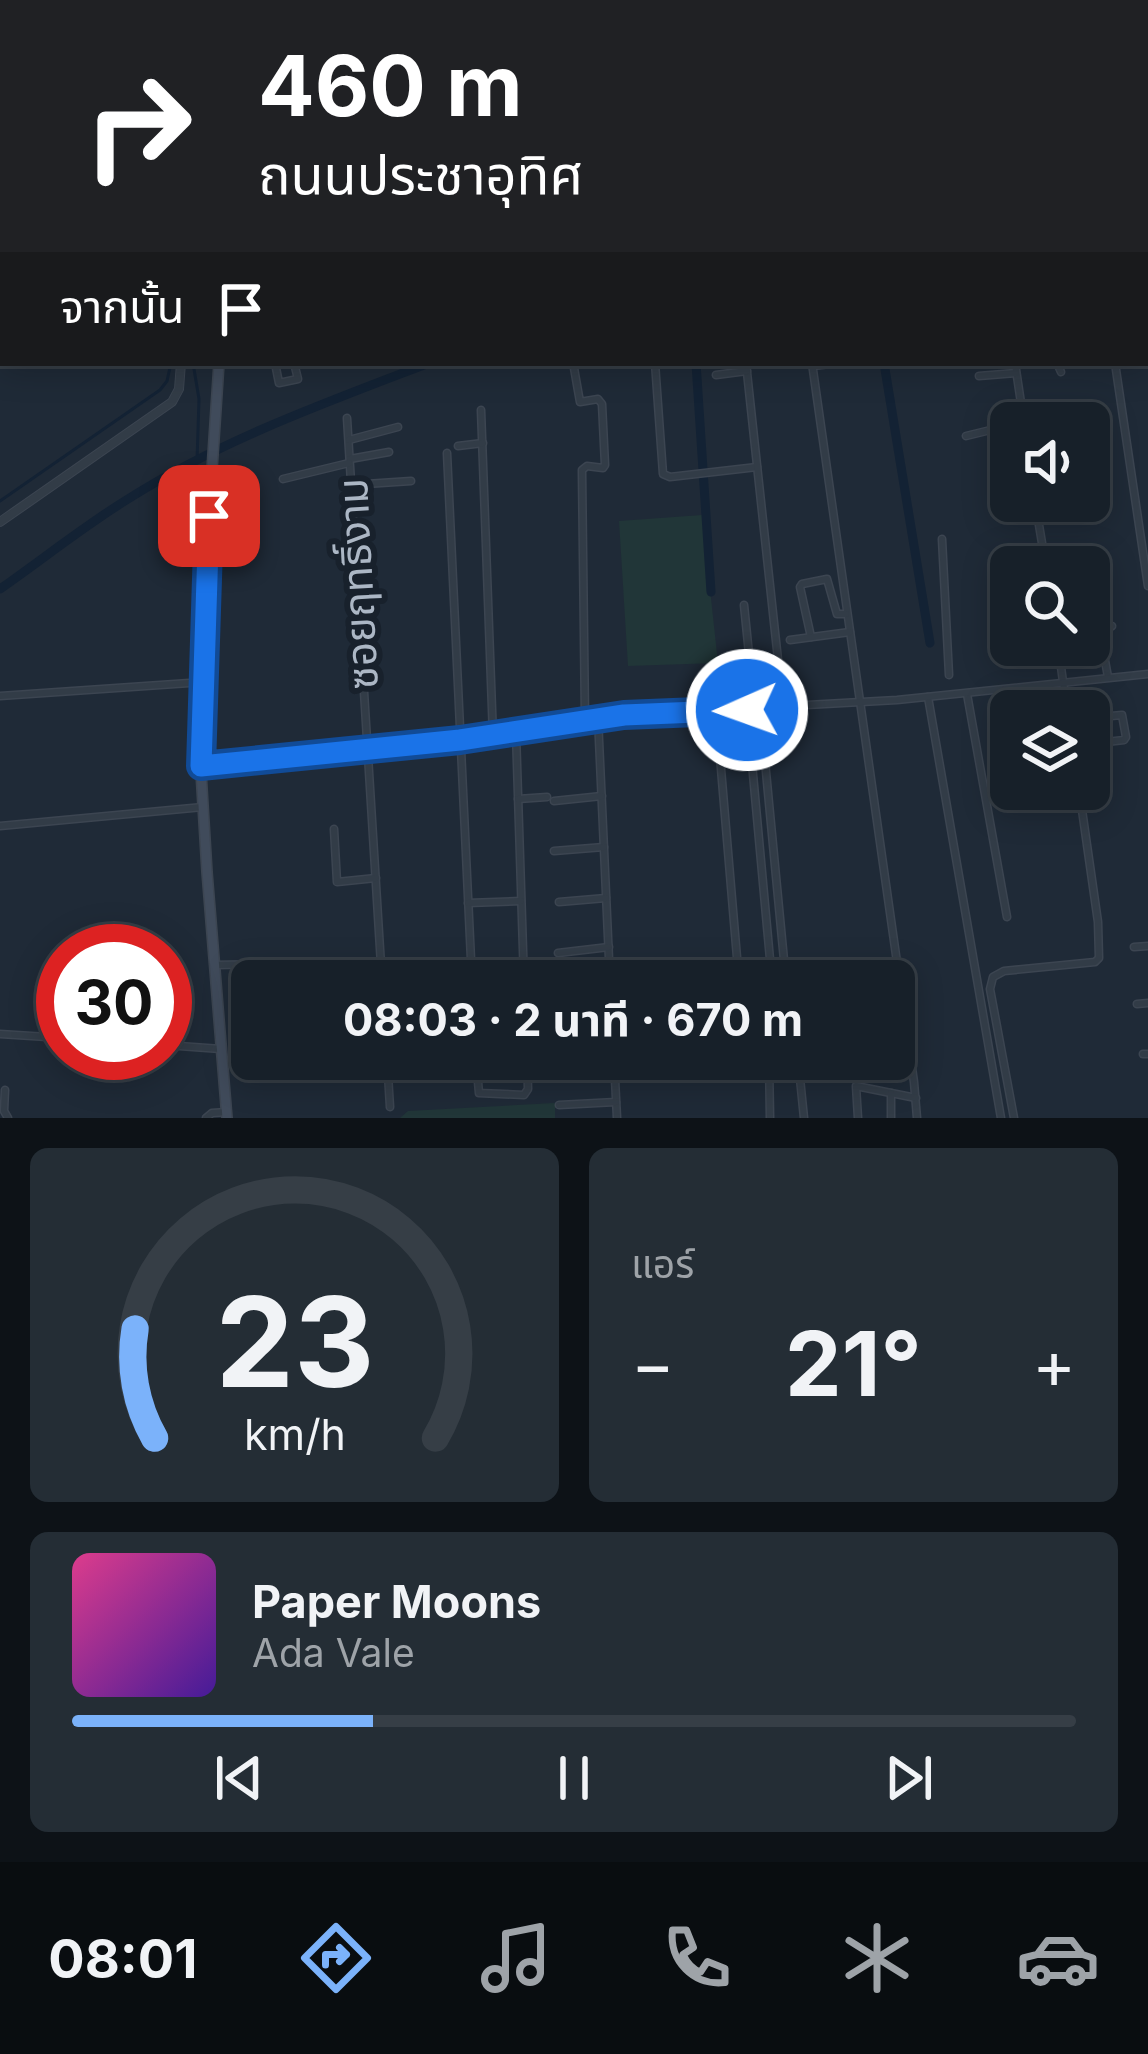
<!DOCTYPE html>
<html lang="th">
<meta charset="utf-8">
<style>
body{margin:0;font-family:Inter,"Noto Sans Thai",sans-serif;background:#242d35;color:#f1f3f6;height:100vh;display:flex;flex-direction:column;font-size:45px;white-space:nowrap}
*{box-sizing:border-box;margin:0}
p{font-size:39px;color:#9ea3a8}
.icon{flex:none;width:66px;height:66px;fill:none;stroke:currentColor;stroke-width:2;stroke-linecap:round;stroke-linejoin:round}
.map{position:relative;height:1118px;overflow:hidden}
.sheet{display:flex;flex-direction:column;gap:30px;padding:30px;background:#0d1217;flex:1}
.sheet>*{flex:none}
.banner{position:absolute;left:0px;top:0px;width:1149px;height:366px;box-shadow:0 6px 30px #0003,0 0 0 3px #363e46;background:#202124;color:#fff;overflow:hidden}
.buttons{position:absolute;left:990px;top:402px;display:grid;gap:24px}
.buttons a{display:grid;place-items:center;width:120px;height:120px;border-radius:18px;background:#172029;box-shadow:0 6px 30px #0003,0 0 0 3px #363e46;font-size:60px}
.speed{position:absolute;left:36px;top:924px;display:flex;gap:24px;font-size:60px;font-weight:700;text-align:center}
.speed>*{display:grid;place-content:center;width:156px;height:156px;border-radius:50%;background:#172029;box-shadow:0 6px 30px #0003,0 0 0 3px #363e46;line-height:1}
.speed .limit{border:18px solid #d22;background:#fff;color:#111}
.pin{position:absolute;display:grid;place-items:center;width:102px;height:102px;color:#fff;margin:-51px;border-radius:24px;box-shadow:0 6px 18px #0006}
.me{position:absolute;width:132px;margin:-66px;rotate:268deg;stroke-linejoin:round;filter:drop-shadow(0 0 9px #0008)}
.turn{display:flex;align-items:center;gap:42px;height:252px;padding:0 60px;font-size:54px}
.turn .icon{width:156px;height:156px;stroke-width:2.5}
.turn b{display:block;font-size:84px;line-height:102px}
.then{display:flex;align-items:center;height:114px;padding:0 60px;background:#0003;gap:24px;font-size:45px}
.big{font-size:90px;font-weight:700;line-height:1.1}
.sheet .card{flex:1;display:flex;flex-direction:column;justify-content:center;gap:18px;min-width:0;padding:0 42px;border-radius:18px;background:#242d35}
.sheet .dial{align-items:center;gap:0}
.dial svg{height:312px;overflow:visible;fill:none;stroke:#363e46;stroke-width:7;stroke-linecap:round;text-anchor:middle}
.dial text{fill:#f1f3f6;stroke:none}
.song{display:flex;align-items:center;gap:36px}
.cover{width:144px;height:144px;border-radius:18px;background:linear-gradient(135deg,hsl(330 70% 55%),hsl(260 70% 35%))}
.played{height:12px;border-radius:6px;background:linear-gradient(90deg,#7bb2fa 30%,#363e46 30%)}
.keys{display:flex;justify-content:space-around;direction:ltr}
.heat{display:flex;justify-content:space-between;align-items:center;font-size:66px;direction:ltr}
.sheet .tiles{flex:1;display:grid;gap:30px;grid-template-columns:1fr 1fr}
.card:last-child{grid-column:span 2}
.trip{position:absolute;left:231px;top:960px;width:684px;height:120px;border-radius:18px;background:#172029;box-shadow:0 6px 30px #0003,0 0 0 3px #363e46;font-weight:700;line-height:120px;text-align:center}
.menu{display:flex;height:192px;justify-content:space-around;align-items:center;background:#090d10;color:#9ea3a8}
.menu .icon{width:84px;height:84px}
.menu .active{color:#7bb2fa}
.menu b{font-size:54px;color:#f1f3f6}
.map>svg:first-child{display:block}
.green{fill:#213638}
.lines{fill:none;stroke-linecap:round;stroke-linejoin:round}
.stream{stroke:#132234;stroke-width:3}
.canal{stroke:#132234;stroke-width:9}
.minor-casing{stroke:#3c4551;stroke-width:9}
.tertiary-casing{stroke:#3c4551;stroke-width:10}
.secondary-casing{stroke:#3c4551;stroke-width:12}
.minor{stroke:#323c47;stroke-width:6}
.tertiary{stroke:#323c47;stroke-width:8}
.secondary{stroke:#404b5b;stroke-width:9}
.route-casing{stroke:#114b97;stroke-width:30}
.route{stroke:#1a73e8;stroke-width:21}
.labels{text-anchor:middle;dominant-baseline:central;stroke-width:12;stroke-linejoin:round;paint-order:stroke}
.street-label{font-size:42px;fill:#acb7c5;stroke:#18212c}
</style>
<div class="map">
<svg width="1148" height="1118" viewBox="0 0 1148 1118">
<rect width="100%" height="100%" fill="#1f2a37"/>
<g class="green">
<path d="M 702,515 L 718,663 L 628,666 L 619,521 Z"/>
<path d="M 555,1103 L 555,1118 L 400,1118 L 408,1111 Z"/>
</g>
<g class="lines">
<g class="stream">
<path d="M 128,0 L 129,3"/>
<path d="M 0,236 L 3,234"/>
<path d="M 193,363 L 199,399 L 197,461"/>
<path d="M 0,501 L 160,390 L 167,381 L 171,363"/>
</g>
<g class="canal">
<path d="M 548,0 L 548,3"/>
<path d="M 1146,202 L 1148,202"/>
<path d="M 696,363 L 711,592"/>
<path d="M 884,363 L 930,643"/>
<path d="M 0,589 C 43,559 84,526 128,499 C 221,440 327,402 429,363"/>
</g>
<defs>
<g id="minor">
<path d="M 603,0 L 604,3"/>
<path d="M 705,0 L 705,3"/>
<path d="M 763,0 L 763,3"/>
<path d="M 888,0 L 889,3"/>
<path d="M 955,0 L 956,3"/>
<path d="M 377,3 L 394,0"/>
<path d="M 275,363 L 279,383 L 298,379 L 294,363"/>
<path d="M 655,363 L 663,474 L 670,477 L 757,467"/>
<path d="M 746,363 L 783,706"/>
<path d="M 812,363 L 914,1082 L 917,1118"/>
<path d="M 1015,363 L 1024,423"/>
<path d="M 1057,363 L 1061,372"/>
<path d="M 1115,363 L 1148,586"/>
<path d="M 813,366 L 838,363"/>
<path d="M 574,368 L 580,402 L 598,399 L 602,404 L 605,465 L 603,468 L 587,466 L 582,470 L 585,720"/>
<path d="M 716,375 L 747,371"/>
<path d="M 979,376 L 1016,373"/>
<path d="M 481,410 L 493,736"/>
<path d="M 347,418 L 382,981"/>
<path d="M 1021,423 L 1062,416 L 1065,423"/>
<path d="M 966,436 L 1011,425"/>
<path d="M 349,440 L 398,427"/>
<path d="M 458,446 L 483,443"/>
<path d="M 447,453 L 472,981"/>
<path d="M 350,459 L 389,452"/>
<path d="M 283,479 L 349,463"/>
<path d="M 351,485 L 411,481"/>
<path d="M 1035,501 L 1046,567"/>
<path d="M 942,539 L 949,675"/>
<path d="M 1089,586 L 1105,586"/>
<path d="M 811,637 L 800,587 L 802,584 L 827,579 L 837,614 L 846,614"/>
<path d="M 790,640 L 850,632"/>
<path d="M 1058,645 L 1067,711"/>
<path d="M 1108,677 L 1100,633 L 1112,626"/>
<path d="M 967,694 L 1007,917"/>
<path d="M 0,696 L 204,682"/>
<path d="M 928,697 L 1001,1118"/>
<path d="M 747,709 L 772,981"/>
<path d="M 760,709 L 786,981"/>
<path d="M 716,710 L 739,981"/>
<path d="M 736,710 L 734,679 L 750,664 L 744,605"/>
<path d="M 598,718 L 610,981"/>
<path d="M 1089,718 L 1122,715 L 1126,737 L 1124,740 L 1089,744"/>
<path d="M 516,733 L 524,981"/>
<path d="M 201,766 L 460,740 L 624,715 L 897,700 L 1148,674"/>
<path d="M 518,799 L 547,797"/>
<path d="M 554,801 L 602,796"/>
<path d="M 0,826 L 203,807"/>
<path d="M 334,829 L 337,882 L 376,878"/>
<path d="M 554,851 L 604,847"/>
<path d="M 559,902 L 606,898"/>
<path d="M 468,903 L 521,901"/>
<path d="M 1134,947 L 1148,946"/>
<path d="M 558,953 L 609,947"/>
<path d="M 215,965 L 345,963 L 346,981"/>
<path d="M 1137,1004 L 1148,1003"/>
<path d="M 0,1034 L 63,1038"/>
<path d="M 165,1045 L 221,1049"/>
<path d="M 1143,1054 L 1148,1054"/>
<path d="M 387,1059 L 390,1107"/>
<path d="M 476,1059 L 479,1093 L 524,1095 L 528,1089 L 527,1059"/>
<path d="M 614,1059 L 617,1118"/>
<path d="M 769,1059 L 770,1118"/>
<path d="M 798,1059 L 804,1118"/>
<path d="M 5,1090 L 4,1111 L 8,1118"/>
<path d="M 559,1105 L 616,1102"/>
<path d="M 206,1118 L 212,1113 L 227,1112"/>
<path d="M 858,1118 L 856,1086 L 916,1098"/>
<path d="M 891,1118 L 891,1093"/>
<path d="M 1014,1118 L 990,989 L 993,977 L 1004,971 L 1095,962 L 1099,958 L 1098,922 L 1079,789"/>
</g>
<g id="tertiary">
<path d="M 0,15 L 3,20"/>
<path d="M 0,522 L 172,402 L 179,389 L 181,363"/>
</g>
<g id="secondary">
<path d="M 171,0 L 171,3"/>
<path d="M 219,363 L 208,531 L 201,772 L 207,872 L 227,1118"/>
</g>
</defs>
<use href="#minor" class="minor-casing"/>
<use href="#tertiary" class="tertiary-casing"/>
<use href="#secondary" class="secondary-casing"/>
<use href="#minor" class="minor"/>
<use href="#tertiary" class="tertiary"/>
<use href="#secondary" class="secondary"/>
</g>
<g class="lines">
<defs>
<path id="route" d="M 209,516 L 201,766 L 460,740 L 624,715 L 747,710"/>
</defs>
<use href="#route" class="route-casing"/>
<use href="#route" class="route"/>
</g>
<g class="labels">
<g class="street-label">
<text transform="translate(357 584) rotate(-93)">ซอยฤทธิ์งาม</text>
</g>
</g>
</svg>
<div class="buttons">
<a><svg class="icon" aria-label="sound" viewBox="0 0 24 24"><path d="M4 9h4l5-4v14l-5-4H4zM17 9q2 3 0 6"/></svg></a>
<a><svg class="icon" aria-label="search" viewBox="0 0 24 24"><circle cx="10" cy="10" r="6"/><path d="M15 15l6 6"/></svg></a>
<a><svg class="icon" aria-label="layers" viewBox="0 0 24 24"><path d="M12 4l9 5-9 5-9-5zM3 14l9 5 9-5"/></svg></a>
</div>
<div class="speed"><div class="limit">30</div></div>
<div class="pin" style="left:209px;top:516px;background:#d93025"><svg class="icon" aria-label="arrive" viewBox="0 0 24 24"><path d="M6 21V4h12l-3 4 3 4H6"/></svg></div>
<svg class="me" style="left:747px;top:710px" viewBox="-20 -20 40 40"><circle r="17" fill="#1a73e8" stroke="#fff" stroke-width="3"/><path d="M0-11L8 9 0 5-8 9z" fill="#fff"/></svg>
<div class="trip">08:03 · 2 นาที · 670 m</div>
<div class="banner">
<div class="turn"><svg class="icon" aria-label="right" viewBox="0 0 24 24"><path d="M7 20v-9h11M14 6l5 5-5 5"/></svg><div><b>460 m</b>ถนนประชาอุทิศ</div></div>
<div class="then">จากนั้น<svg class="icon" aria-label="arrive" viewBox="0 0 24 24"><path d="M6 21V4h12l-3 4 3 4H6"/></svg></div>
</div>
</div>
<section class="sheet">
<div class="tiles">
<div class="card dial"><svg viewBox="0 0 100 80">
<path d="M14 69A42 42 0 1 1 86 69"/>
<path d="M14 69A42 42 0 0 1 9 41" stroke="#7bb2fa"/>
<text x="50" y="56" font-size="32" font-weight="700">23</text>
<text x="50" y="72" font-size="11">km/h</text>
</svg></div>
<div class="card"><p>แอร์</p>
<div class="heat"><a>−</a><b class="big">21°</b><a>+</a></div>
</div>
<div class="card">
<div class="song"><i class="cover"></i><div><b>Paper Moons</b><p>Ada Vale</p></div></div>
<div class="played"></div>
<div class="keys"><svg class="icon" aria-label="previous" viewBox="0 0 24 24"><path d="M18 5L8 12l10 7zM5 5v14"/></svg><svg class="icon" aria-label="pause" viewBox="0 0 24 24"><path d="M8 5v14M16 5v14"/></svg><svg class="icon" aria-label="next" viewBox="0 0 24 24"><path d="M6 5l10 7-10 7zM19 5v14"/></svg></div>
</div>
</div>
</section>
<nav class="menu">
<b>08:01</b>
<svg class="icon active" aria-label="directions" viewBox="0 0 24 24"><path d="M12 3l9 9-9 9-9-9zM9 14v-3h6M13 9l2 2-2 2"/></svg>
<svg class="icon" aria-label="music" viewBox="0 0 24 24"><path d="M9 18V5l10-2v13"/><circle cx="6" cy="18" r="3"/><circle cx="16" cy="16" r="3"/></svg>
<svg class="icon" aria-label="phone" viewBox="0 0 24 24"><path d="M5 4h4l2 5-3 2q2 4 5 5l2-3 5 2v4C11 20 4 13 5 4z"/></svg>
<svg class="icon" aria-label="climate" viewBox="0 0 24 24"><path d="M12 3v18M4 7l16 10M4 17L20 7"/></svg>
<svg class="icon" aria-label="car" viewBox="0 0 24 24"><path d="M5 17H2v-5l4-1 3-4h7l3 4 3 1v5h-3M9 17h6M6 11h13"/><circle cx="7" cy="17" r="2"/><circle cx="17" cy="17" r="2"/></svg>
</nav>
